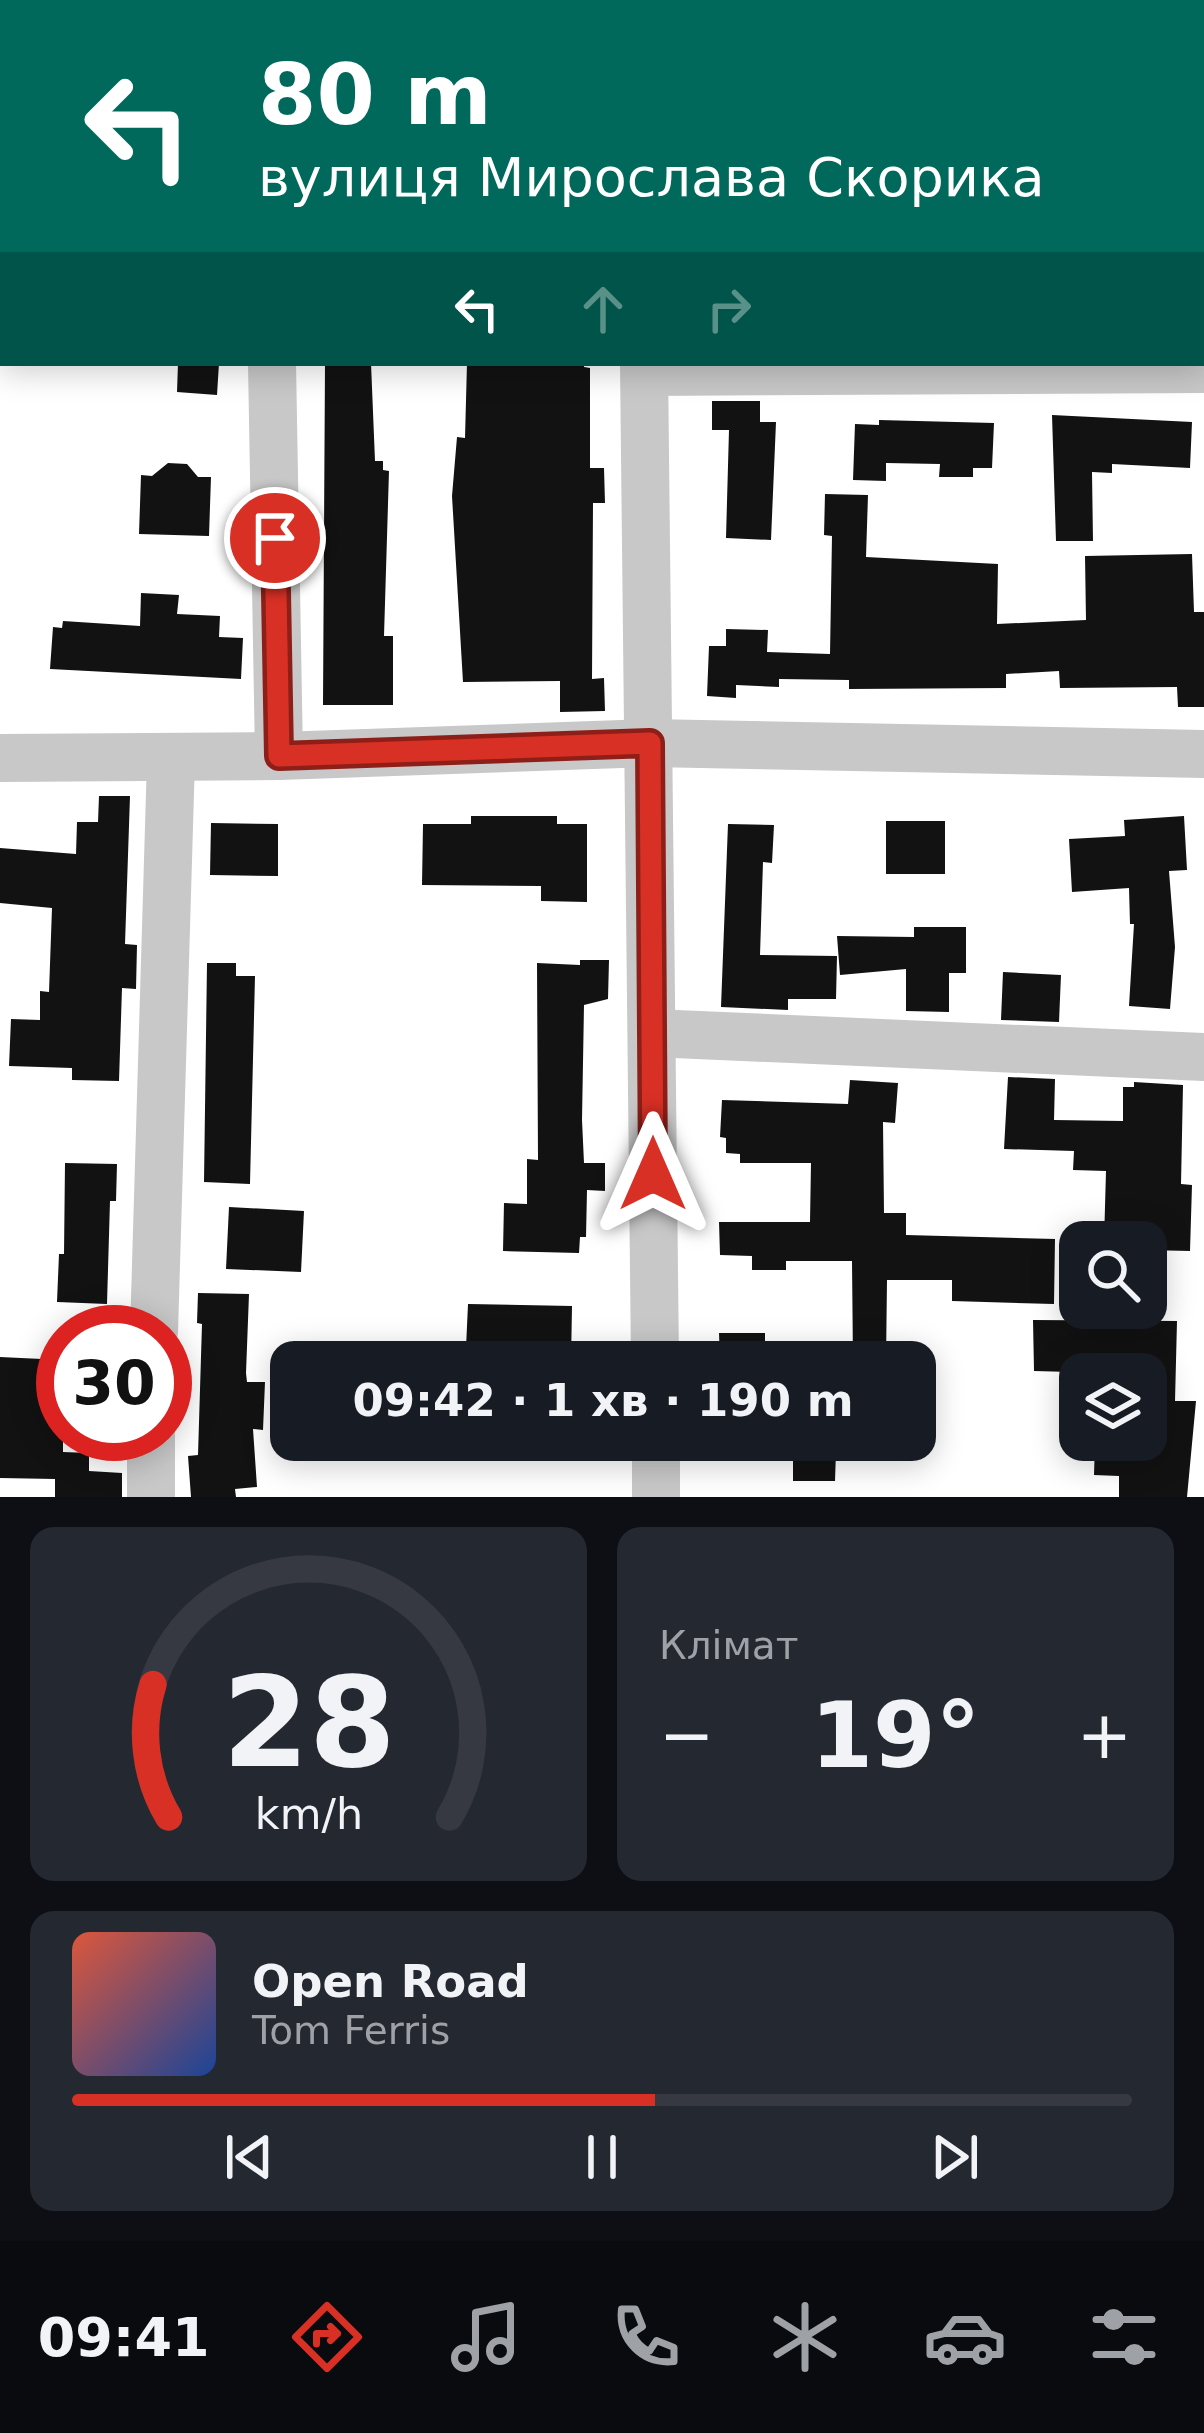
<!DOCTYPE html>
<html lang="uk">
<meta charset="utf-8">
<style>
body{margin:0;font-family:"DejaVu Sans",sans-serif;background:#242831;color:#f1f3f6;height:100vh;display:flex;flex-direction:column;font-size:45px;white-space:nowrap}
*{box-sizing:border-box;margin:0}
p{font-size:39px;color:#9ea1a6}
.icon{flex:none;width:66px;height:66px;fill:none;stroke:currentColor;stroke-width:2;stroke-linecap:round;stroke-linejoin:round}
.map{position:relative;height:1497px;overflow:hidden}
.panel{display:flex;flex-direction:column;gap:30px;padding:30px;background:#0d0f14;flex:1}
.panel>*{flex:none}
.guide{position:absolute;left:0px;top:0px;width:1206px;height:366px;box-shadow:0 6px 30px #0003;background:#00695c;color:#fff;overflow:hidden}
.buttons{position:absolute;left:1059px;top:1221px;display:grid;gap:24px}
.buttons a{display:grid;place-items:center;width:108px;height:108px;border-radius:24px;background:#171b24;box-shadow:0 6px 30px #0003;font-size:60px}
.speed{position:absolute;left:36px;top:1305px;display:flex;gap:24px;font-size:60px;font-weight:700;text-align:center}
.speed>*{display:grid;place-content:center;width:156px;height:156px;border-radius:50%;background:#171b24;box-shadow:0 6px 30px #0003;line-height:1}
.speed .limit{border:18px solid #d22;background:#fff;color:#111}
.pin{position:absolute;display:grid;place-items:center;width:102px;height:102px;color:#fff;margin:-51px;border:6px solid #fff;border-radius:50%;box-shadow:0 3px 12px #0007}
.me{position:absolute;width:132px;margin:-66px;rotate:0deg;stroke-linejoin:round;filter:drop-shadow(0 0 9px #0008)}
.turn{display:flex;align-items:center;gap:42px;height:252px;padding:0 60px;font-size:54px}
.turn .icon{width:156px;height:156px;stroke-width:2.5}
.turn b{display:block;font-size:84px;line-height:102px}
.lanes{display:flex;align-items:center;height:114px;padding:0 60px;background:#0003;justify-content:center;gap:60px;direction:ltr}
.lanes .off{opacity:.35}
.big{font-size:90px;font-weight:600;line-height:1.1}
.panel .tile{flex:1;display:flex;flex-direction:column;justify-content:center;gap:18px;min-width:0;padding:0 42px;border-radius:24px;background:#242831}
.panel .dial{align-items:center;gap:0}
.dial svg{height:312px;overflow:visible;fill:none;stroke:#363941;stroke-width:7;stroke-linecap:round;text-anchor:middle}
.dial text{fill:#f1f3f6;stroke:none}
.song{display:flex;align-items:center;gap:36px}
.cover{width:144px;height:144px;border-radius:18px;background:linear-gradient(135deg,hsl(10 70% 55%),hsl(220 70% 35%))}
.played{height:12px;border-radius:6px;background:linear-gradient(90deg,#d93025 55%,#363941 55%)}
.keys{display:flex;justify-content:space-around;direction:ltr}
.heat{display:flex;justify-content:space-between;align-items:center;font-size:66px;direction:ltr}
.panel .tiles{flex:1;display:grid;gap:30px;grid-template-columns:1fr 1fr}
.tile:last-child{grid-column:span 2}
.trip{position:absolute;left:270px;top:1341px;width:666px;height:120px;border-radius:24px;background:#171b24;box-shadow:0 6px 30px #0003;font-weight:600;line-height:120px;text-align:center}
.menu{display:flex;height:192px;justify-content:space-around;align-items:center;background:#090b0e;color:#9ea1a6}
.menu .icon{width:84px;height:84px}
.menu .active{color:#d93025}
.menu b{font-size:54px;color:#f1f3f6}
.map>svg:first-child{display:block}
.building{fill:#121212}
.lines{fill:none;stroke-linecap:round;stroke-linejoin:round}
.minor{stroke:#c8c8c8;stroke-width:48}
.route-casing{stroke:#8d1f18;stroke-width:30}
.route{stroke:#d93025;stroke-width:21}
</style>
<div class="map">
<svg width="1204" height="1497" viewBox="0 0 1204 1497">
<rect width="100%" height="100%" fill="#fff"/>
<g class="building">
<path d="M 178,363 L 219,363 L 217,395 L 177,392 Z"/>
<path d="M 325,363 L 371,363 L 375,461 L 383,461 L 383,470 L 389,471 L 384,636 L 393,636 L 393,705 L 323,705 Z"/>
<path d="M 467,363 L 584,363 L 584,367 L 590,368 L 590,468 L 604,468 L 605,503 L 593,503 L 592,679 L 604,678 L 605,711 L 560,712 L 560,681 L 463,682 L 452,496 L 457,437 L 465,438 Z"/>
<path d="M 712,401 L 760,401 L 760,422 L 776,422 L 771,540 L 726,538 L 729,430 L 712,430 Z"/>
<path d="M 1052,415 L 1192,422 L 1190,468 L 1112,464 L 1112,473 L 1092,472 L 1093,541 L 1056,541 Z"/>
<path d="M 879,420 L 994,423 L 992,468 L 973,468 L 973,477 L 939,477 L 940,464 L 886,463 L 886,481 L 853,480 L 855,424 L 879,425 Z"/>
<path d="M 168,463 L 187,464 L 198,477 L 211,477 L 209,536 L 139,534 L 141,475 L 152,476 Z"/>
<path d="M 825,494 L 868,495 L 866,557 L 998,564 L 997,624 L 1086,620 L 1085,556 L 1192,554 L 1194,612 L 1204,612 L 1204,707 L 1178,707 L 1177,687 L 1060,688 L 1059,671 L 1006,674 L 1006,688 L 849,689 L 849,680 L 779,679 L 779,687 L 736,685 L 736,698 L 707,696 L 709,646 L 726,646 L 726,629 L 768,630 L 767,652 L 830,654 L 832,536 L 824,535 Z"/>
<path d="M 141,593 L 179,595 L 177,614 L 220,616 L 219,637 L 243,638 L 241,679 L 50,669 L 53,627 L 62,628 L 63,621 L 140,626 Z"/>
<path d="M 99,796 L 130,796 L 125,944 L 137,945 L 136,989 L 122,988 L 119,1081 L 72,1080 L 72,1068 L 9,1066 L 11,1019 L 40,1020 L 40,991 L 49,992 L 52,908 L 0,903 L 0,848 L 76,854 L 77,822 L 98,822 Z"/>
<path d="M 471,816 L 557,816 L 557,824 L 587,824 L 587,902 L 541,901 L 541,886 L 422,885 L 423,824 L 471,824 Z"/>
<path d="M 1184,816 L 1187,870 L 1169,871 L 1175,947 L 1170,1009 L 1129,1006 L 1134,924 L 1130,924 L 1129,888 L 1072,892 L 1069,839 L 1125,836 L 1124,820 Z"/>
<rect x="886" y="821" width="59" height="53"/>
<path d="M 211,823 L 278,824 L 278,876 L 210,875 Z"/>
<path d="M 728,824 L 774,825 L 772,863 L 763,862 L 760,955 L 837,956 L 836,999 L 788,999 L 788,1010 L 721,1007 Z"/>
<path d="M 914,927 L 966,927 L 966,973 L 949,973 L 949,1012 L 906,1011 L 906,969 L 840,975 L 837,936 L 914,937 Z"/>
<path d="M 580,960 L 609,960 L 608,999 L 584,1005 L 582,1120 L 584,1163 L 605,1163 L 605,1191 L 587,1190 L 586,1237 L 580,1237 L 579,1253 L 503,1251 L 504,1203 L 527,1204 L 527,1159 L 538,1160 L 537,963 L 580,965 Z"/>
<path d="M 207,963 L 236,963 L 236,976 L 255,976 L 250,1184 L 204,1182 Z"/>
<path d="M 1003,972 L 1061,975 L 1059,1022 L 1001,1020 Z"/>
<path d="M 1008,1077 L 1055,1079 L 1054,1120 L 1123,1121 L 1123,1087 L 1134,1087 L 1134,1082 L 1183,1085 L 1181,1184 L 1192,1185 L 1190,1251 L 1146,1250 L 1146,1242 L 1104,1242 L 1106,1171 L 1073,1170 L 1074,1151 L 1004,1149 Z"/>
<path d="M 850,1080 L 898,1083 L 895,1123 L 883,1122 L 884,1213 L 906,1213 L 906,1235 L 1055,1239 L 1054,1304 L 952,1301 L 952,1280 L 887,1280 L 886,1362 L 853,1362 L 852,1261 L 786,1261 L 786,1270 L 752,1270 L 752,1256 L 720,1255 L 719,1222 L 810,1222 L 811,1163 L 740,1163 L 740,1154 L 726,1153 L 726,1138 L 720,1137 L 722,1100 L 848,1104 Z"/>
<path d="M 65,1163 L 117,1164 L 116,1201 L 110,1201 L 107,1304 L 57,1302 L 59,1254 L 64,1254 Z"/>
<path d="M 229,1207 L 304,1211 L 301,1272 L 226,1269 Z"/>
<path d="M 198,1293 L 249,1294 L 246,1373 L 247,1382 L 265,1382 L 263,1430 L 253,1429 L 257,1487 L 235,1489 L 236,1497 L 191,1497 L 188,1456 L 198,1455 L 202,1324 L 197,1323 Z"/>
<path d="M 468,1304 L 572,1306 L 571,1362 L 527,1362 L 527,1349 L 466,1348 Z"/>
<path d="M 1033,1320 L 1177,1321 L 1175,1401 L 1196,1401 L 1187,1497 L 1119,1497 L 1119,1476 L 1094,1475 L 1095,1441 L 1146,1442 L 1146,1374 L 1034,1371 Z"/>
<path d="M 719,1333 L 765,1333 L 765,1362 L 720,1362 Z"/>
<path d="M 0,1357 L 63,1360 L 63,1452 L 89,1453 L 89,1471 L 122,1473 L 122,1497 L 55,1497 L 55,1479 L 0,1478 Z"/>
<path d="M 793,1451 L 836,1451 L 835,1481 L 793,1481 Z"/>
</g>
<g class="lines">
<g class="minor">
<path d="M 623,0 L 623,3"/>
<path d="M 0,2 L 1,0"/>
<path d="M 0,49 L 3,49"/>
<path d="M 1203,151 L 1204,151"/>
<path d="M 272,363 L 279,756"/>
<path d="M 644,363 L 655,1362"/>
<path d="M 645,372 L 1204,369"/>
<path d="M 0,758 L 279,756 L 650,743 L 1204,754"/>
<path d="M 652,1033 L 1204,1057"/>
<path d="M 154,1332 L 171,759"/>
<path d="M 656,1440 L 656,1497"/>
<path d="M 151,1497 L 151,1434"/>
</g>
</g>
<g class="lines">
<defs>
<path id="route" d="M 275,538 L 279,756 L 650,743 L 653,1174"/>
</defs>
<use href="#route" class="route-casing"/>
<use href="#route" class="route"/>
</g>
</svg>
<div class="buttons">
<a><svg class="icon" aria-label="search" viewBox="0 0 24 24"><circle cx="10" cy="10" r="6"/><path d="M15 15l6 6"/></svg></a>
<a><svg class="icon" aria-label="layers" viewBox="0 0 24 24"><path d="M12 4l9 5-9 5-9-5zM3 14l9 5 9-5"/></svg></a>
</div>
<div class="speed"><div class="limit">30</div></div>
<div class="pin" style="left:275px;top:538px;background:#d93025"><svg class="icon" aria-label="arrive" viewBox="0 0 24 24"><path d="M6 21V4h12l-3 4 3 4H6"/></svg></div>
<svg class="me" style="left:653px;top:1174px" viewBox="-20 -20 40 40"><path d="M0-17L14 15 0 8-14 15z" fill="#d93025" stroke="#fff" stroke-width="4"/></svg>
<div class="trip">09:42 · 1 хв · 190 m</div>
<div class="guide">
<div class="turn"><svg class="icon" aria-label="left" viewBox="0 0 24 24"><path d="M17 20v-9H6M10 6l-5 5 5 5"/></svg><div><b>80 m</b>вулиця Мирослава Скорика</div></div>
<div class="lanes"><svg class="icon" aria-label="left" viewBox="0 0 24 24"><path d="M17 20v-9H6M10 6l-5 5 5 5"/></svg><svg class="icon off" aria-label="ahead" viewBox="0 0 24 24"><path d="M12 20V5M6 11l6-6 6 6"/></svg><svg class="icon off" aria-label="right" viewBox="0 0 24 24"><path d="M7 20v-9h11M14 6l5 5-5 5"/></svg></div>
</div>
</div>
<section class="panel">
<div class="tiles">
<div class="tile dial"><svg viewBox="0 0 100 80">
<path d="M14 69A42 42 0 1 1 86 69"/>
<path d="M14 69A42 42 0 0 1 10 35" stroke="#d93025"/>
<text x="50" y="56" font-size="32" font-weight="700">28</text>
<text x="50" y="72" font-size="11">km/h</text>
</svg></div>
<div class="tile"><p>Клімат</p>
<div class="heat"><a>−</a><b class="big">19°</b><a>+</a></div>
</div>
<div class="tile">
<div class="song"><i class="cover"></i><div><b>Open Road</b><p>Tom Ferris</p></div></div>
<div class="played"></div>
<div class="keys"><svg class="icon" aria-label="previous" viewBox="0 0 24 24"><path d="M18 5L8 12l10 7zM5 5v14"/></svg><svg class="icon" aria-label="pause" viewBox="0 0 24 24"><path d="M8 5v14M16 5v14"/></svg><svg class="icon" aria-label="next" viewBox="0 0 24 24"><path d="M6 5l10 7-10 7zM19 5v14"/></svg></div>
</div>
</div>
</section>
<nav class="menu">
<b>09:41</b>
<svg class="icon active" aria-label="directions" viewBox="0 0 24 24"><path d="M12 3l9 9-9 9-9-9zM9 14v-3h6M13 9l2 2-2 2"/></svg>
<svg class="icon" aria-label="music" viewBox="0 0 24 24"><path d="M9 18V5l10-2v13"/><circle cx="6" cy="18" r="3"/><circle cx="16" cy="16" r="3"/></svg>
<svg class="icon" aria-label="phone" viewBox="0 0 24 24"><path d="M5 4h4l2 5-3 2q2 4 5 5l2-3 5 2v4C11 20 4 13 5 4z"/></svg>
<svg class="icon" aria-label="climate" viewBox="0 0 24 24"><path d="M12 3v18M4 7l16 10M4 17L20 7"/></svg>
<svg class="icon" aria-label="car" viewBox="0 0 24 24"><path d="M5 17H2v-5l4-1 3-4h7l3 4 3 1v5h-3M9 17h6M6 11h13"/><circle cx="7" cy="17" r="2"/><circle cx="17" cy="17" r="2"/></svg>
<svg class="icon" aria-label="filters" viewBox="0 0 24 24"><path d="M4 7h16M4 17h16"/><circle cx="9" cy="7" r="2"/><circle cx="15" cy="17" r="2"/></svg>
</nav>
